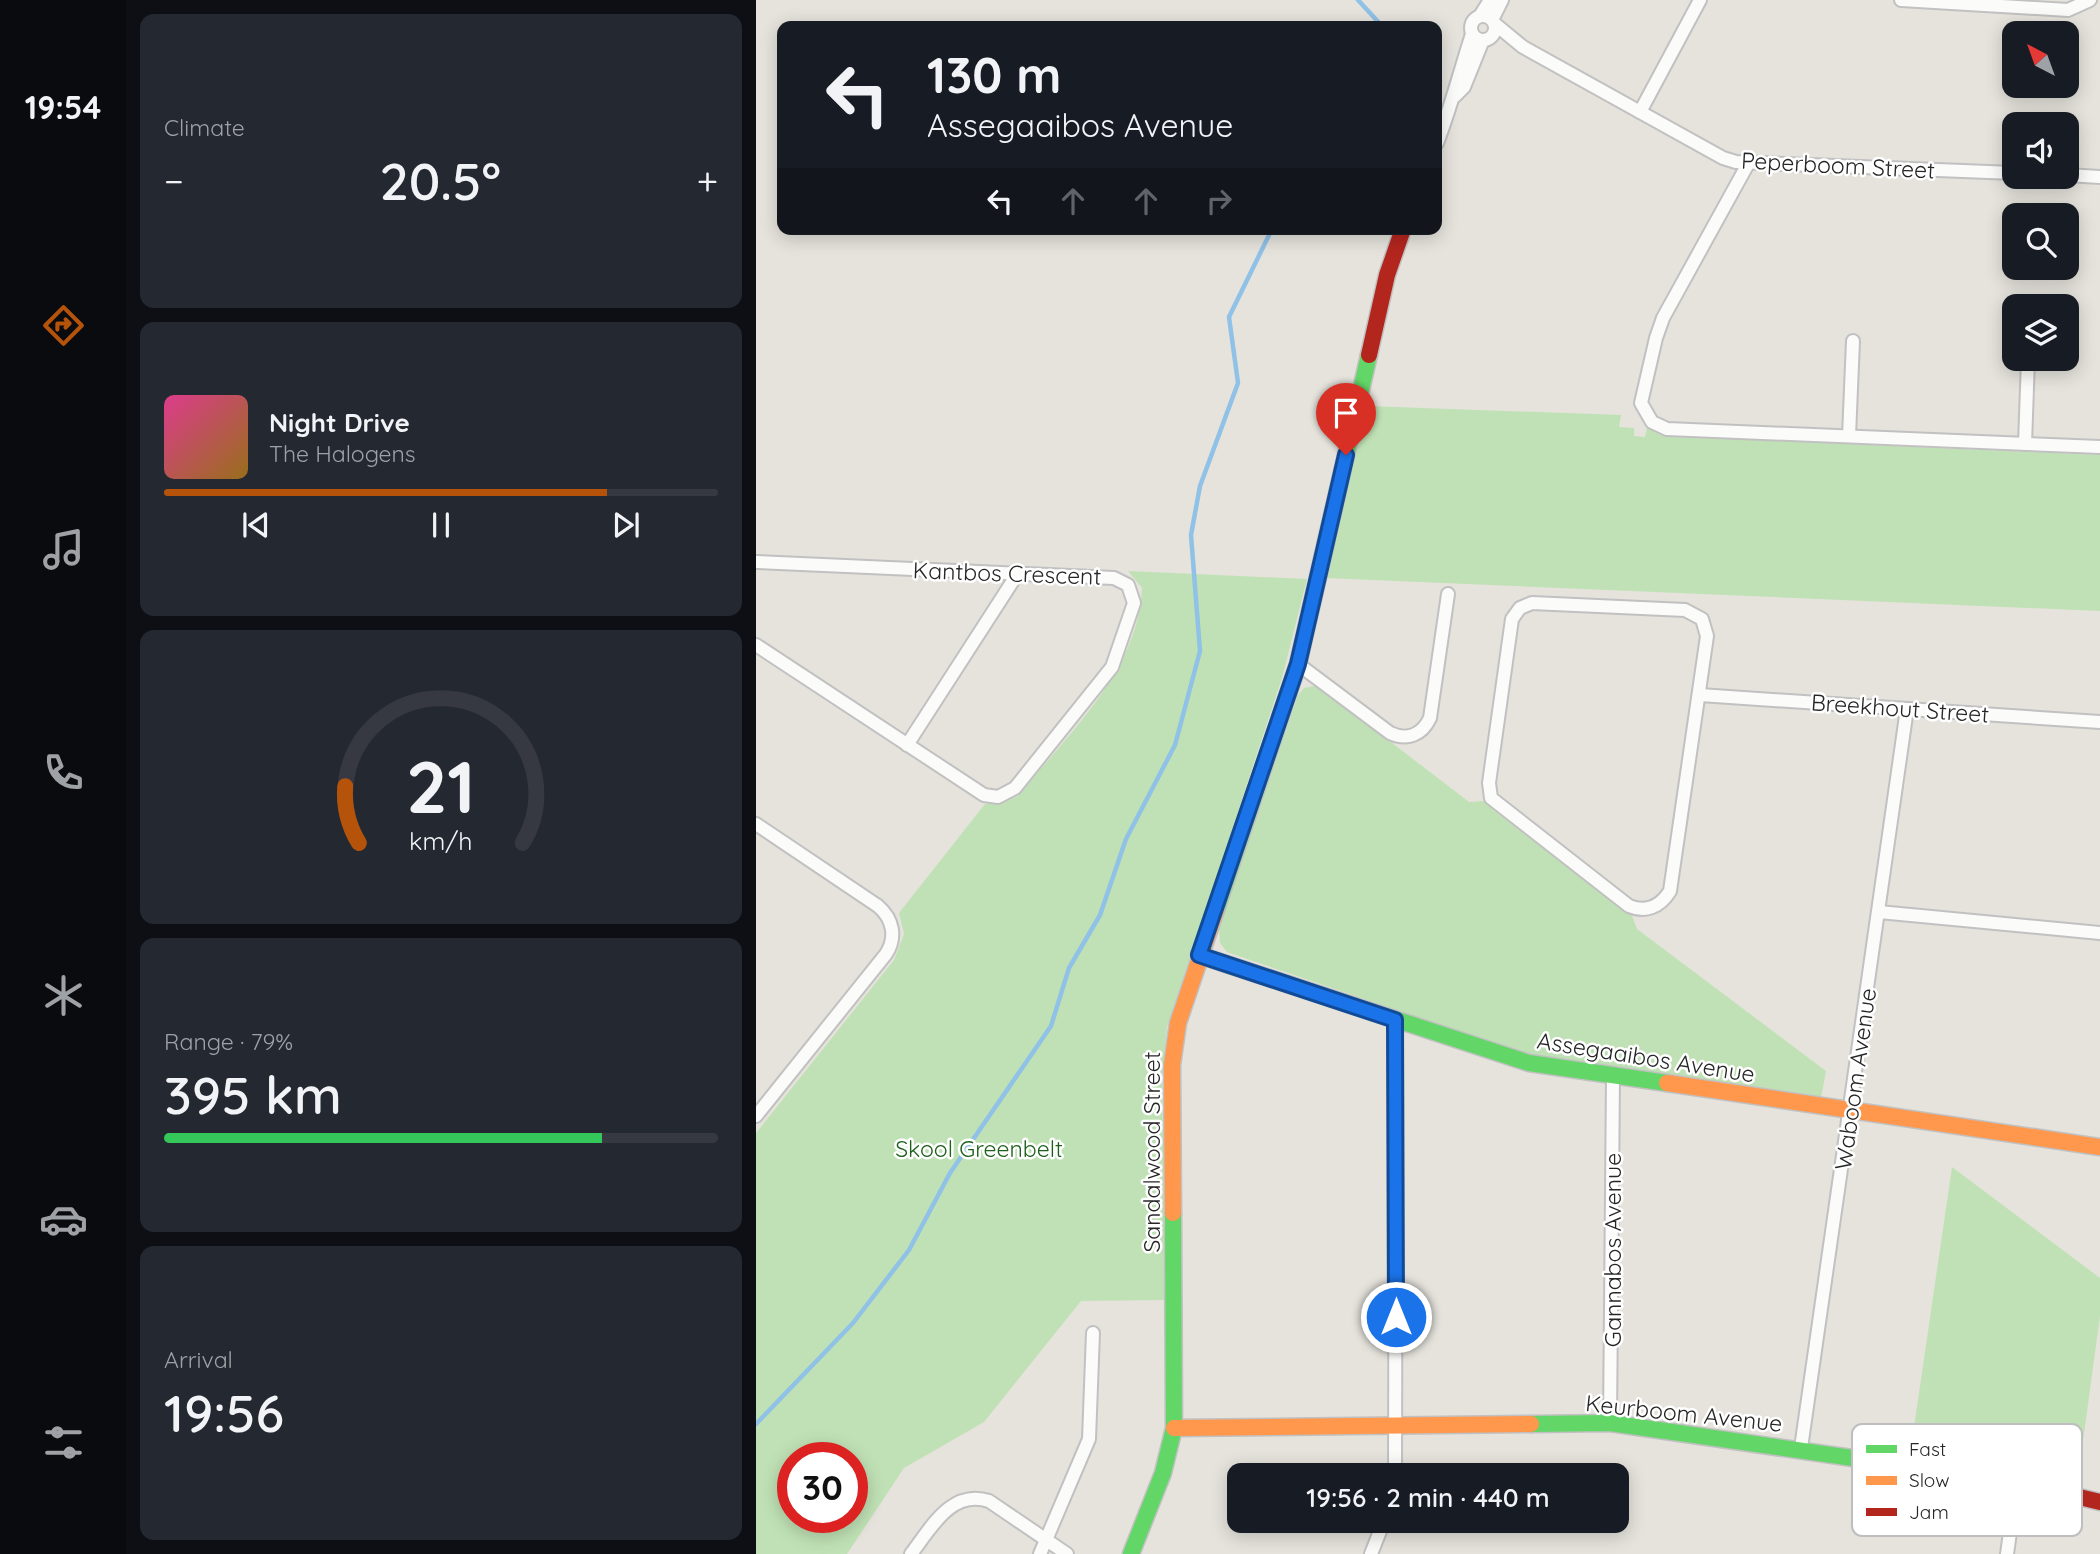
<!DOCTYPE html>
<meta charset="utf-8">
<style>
body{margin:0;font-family:Quicksand,sans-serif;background:#242831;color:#f1f3f6;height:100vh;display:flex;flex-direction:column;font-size:26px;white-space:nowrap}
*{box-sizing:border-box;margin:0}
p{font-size:23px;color:#9ea1a6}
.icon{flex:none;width:38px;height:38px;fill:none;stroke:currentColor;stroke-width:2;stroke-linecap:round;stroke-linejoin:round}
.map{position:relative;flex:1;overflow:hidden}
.panel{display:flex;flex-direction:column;gap:14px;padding:14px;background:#0d0f14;width:630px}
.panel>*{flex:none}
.hud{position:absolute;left:21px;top:21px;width:665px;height:214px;border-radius:14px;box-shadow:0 4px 18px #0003;background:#171b24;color:#f1f3f6;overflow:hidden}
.needle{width:46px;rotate:319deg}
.fabs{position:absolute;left:1246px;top:21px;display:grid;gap:14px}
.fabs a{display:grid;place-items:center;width:77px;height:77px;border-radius:14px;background:#171b24;box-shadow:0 4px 18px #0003;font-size:35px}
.speed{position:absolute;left:21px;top:1442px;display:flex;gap:14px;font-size:35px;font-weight:700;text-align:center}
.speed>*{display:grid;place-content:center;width:91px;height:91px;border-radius:50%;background:#171b24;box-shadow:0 4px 18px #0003;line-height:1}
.speed .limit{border:10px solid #d22;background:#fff;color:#111}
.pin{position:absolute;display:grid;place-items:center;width:60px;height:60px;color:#fff;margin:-72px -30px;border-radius:50% 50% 50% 0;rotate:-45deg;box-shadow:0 0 7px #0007}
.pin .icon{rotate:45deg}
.me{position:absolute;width:77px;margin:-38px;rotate:0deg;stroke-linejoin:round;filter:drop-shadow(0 0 5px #0008)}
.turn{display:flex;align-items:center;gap:24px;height:147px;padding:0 35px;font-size:32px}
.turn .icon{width:91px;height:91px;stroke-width:2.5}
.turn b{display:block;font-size:49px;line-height:60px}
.lanes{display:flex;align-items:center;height:66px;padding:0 35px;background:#0003;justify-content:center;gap:35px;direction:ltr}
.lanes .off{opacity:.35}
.big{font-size:52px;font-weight:600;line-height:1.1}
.panel .tile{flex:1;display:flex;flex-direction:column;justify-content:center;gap:10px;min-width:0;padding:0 24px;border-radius:14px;background:#242831}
.panel .dial{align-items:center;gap:0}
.dial svg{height:182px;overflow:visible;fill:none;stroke:#363941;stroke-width:7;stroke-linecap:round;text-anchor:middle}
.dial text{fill:#f1f3f6;stroke:none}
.song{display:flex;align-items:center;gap:21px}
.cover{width:84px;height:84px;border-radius:10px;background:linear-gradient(135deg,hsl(330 70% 55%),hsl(40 70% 35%))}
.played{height:7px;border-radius:4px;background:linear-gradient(90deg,#b45309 80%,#363941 80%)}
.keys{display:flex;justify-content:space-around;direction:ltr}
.heat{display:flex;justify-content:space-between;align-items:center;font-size:38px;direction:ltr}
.charge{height:10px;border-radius:5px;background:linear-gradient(90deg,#34c759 79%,#363941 0)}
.trip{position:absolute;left:471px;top:1463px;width:402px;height:70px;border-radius:14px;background:#171b24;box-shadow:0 4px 18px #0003;font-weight:600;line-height:70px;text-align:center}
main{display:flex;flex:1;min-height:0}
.tabs{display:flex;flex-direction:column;width:126px;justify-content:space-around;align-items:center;background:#090b0e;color:#9ea1a6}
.tabs .icon{width:49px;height:49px}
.tabs .selected{color:#b45309}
.tabs b{font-size:32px;color:#f1f3f6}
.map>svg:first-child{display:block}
.green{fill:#c0e1b5;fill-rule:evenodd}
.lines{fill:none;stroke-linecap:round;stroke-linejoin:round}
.stream{stroke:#90c1e6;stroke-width:4.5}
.street-casing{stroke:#c2c1c2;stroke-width:16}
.fast-casing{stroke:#c2c1c2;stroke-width:19}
.slow-casing{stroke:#c2c1c2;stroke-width:19}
.jam-casing{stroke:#c2c1c2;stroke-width:19}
.street{stroke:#fbfbfa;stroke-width:12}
.fast{stroke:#63d668;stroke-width:16}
.slow{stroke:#ff974d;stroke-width:16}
.jam{stroke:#b3261e;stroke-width:16}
.route-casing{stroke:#114b97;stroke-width:18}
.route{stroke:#1a73e8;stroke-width:12}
.labels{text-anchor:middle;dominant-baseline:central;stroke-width:5;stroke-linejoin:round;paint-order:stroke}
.street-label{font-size:23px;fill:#262626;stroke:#fff}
.park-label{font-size:23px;fill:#1d5f1b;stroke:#fff}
.key{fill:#fff;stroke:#bebebe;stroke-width:2}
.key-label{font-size:19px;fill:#262626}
</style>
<main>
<nav class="tabs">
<b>19:54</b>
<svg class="icon selected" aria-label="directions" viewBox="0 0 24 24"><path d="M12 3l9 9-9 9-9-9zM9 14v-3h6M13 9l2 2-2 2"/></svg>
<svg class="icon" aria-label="music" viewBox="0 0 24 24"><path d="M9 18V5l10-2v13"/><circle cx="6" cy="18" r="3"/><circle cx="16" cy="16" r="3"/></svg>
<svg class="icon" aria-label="phone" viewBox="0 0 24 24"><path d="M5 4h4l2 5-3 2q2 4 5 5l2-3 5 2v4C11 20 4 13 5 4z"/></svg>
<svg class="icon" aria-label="climate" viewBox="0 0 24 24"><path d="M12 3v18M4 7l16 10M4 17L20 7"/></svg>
<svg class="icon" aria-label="car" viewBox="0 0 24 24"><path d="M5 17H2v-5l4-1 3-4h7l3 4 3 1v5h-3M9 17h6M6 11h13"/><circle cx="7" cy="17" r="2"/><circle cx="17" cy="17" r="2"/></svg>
<svg class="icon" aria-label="filters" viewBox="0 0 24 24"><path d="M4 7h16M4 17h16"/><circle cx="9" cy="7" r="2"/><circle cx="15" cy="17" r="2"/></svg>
</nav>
<section class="panel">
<div class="tile"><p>Climate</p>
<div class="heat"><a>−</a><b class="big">20.5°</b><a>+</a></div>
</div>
<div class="tile">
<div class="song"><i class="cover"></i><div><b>Night Drive</b><p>The Halogens</p></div></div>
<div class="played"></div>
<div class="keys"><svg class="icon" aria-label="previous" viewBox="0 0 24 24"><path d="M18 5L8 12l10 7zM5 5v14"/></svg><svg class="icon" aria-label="pause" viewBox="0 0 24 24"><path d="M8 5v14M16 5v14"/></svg><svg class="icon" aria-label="next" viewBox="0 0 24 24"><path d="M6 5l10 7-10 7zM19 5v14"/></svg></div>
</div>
<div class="tile dial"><svg viewBox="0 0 100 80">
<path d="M14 69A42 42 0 1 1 86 69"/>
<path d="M14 69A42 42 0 0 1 8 44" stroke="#b45309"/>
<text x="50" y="56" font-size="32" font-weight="700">21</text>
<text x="50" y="72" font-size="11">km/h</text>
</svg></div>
<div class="tile"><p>Range · 79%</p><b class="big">395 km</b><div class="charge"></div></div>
<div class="tile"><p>Arrival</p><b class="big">19:56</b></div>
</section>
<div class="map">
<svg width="1344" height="1554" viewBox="0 0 1344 1554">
<rect width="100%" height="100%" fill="#e5e3dc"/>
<g class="green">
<path d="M 611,406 L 865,415 L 863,427 L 878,428 L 878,436 L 889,437 L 891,428 L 907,436 L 1344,455 L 1344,611 L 570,578 Z"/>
<path d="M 372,571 L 551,579 L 526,678 L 411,1027 L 406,1076 L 409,1300 L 325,1301 L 228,1422 L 148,1468 L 91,1554 L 0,1554 L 0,1133 L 138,960 L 148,934 L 143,913 L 229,804 L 244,804 L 262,796 C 311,735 383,670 386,588 ZM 37,1458 L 96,1458 L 96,1517 L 37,1517 Z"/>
<path d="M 558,686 L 567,690 L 713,802 L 729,801 L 737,810 L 875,913 L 881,929 L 1070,1071 L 1065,1098 L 796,1060 L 757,1050 L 471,952 L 464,943 L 463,927 L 542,695 L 548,688 Z"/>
<path d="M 1196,1167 L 1344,1278 L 1344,1316 L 1321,1485 L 1154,1455 Z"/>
</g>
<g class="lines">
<g class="stream">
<path d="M 602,0 L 626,26"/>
<path d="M 0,1424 L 97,1323 L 153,1250 L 194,1173 L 295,1026 L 313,968 L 344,915 L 370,839 L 419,745 L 444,651 L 435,535 L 444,486 L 482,383 L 473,317 L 516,229"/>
</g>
<defs>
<g id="street">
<path d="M 1145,0 L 1312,10 L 1334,0"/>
<circle cx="727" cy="28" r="12"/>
<path d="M 724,16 L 734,0"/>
<path d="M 736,20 L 746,0"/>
<path d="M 739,24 L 767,47 L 967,158 L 980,162 L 1258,173"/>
<path d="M 699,96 L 708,87 L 727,40"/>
<path d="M 884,112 L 944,0"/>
<path d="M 681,143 C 695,107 704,71 716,34"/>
<path d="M 993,162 L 907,318 L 900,338 L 885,403 L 896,422 L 911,429 L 1344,447"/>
<path d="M 1311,175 L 1344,177"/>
<path d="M 1093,436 L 1097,341"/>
<path d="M 1269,444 L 1272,359"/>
<path d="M 0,562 L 358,578 L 372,585 L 378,603 L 356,667 L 259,788 L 242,797 L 228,795 L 0,645"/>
<path d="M 776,603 L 929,610 L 946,619 L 951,636 L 914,891 C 904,907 890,913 873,906 L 735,798 L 733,783 L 756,619 L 764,608 Z"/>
<path d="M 542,664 L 634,733 C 651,741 666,735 674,718 L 692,594"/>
<path d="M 944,695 L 1344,722"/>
<path d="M 151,745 L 262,573"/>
<path d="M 0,824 L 122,906 C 137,919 141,937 130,954 L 0,1116"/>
<path d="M 1123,912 L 1344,933"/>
<path d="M 854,1423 L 857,1077"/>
<path d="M 1045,1448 L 1151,709"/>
<path d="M 639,1475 L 640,1020"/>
<path d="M 155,1554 C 175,1528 195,1489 233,1501 L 311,1554"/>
<path d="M 284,1554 L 333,1439 L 337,1333"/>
<path d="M 615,1554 L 628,1521"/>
<path d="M 1251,1554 L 1261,1482"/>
</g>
<g id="fast">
<path d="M 460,910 L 542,664 L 613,355"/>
<path d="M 443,955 L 773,1063 L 911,1083"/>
<path d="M 775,1424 L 854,1423 L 1152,1466"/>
<path d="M 375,1554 L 407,1473 L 418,1428 L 417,1213"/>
</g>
<g id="slow">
<path d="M 911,1083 L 1344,1147"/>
<path d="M 417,1213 L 416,1065 L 422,1023 L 460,910"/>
<path d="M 418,1428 L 775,1424"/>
</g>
<g id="jam">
<path d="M 613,355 L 631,275 L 647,229"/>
<path d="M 1152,1466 L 1261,1482 L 1344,1502"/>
</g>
</defs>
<use href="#street" class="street-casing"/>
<use href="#fast" class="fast-casing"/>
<use href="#slow" class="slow-casing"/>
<use href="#jam" class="jam-casing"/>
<use href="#street" class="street"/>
<use href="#fast" class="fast"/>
<use href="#slow" class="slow"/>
<use href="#jam" class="jam"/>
</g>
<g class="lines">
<defs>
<path id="route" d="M 590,455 L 542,664 L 443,955 L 639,1020 L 640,1317"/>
</defs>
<use href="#route" class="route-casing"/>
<use href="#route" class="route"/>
</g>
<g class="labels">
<g class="street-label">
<text transform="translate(1082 165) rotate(3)">Peperboom Street</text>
<text transform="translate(251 573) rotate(2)">Kantbos Crescent</text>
<text transform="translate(1144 708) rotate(4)">Breekhout Street</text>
<text transform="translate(890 1057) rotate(9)">Assegaaibos Avenue</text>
<text transform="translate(1099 1079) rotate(-82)">Waboom Avenue</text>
<text transform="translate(395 1152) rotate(-90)">Sandalwood Street</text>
<text transform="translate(856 1250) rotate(-90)">Gannabos Avenue</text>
<text transform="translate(928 1413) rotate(6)">Keurboom Avenue</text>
</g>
<g class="park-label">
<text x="223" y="1148">Skool Greenbelt</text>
</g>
</g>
<rect x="1096" y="1424" width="230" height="112" rx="10" class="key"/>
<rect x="1110" y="1445" width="31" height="8" fill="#63d668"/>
<rect x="1110" y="1476" width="31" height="9" fill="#ff974d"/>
<rect x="1110" y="1508" width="31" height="8" fill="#b3261e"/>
<g class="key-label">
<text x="1153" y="1456">Fast</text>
<text x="1153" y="1487">Slow</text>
<text x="1153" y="1519">Jam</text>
</g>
</svg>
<div class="fabs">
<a><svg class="needle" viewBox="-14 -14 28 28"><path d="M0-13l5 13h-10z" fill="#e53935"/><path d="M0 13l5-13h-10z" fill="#9ea1a6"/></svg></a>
<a><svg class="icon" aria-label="sound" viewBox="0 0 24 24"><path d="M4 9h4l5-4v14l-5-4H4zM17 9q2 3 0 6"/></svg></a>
<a><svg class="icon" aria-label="search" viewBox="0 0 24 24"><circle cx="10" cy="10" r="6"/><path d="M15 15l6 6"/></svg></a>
<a><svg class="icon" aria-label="layers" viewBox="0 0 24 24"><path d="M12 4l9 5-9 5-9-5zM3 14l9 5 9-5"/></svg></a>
</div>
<div class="speed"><div class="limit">30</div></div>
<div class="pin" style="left:590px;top:455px;background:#d93025"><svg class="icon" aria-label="arrive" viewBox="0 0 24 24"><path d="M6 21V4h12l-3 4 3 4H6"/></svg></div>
<svg class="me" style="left:640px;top:1317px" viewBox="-20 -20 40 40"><circle r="17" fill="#1a73e8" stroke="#fff" stroke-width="3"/><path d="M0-11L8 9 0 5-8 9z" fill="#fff"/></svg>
<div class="trip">19:56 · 2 min · 440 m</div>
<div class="hud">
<div class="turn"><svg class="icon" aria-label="left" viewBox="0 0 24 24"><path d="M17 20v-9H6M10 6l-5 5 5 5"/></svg><div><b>130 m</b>Assegaaibos Avenue</div></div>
<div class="lanes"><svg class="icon" aria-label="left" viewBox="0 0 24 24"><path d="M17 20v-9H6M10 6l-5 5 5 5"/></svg><svg class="icon off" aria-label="ahead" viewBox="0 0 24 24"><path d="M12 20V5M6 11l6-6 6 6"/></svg><svg class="icon off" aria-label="ahead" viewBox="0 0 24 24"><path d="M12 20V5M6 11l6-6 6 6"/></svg><svg class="icon off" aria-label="right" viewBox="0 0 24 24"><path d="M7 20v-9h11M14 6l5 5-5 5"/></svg></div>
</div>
</div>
</main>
